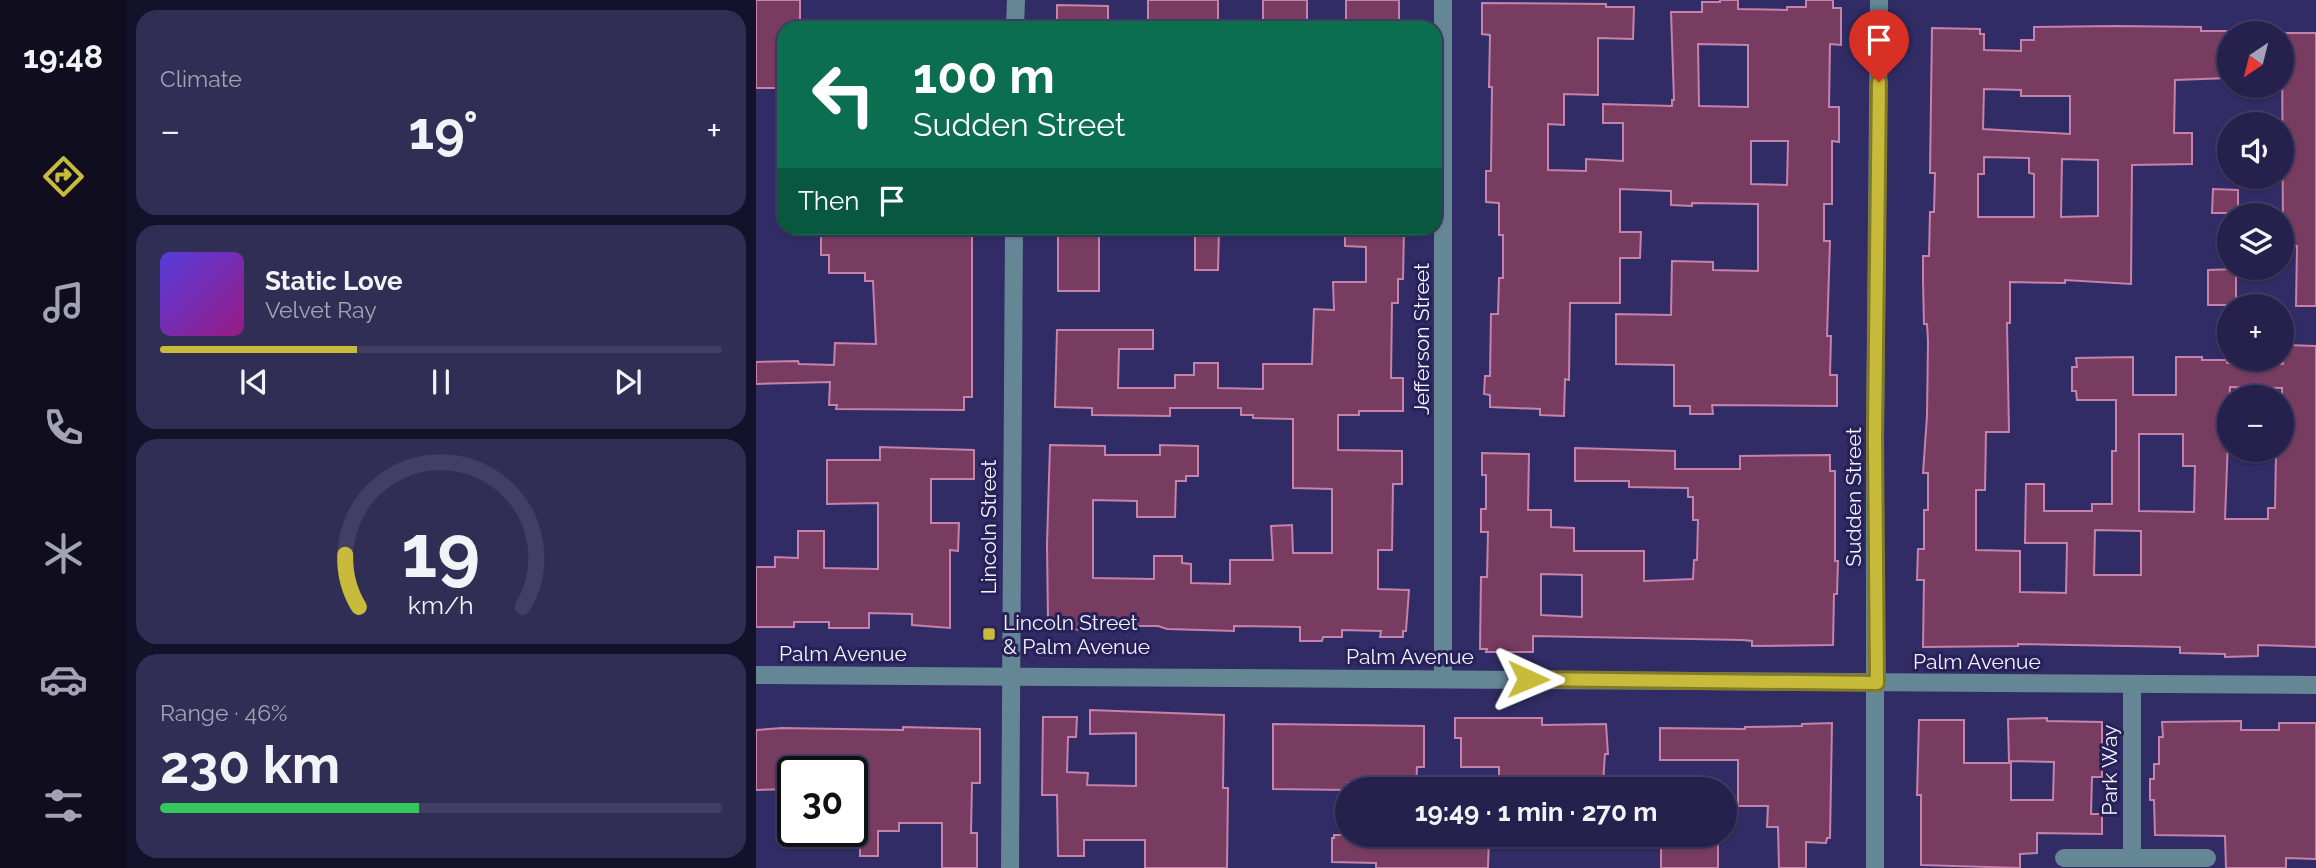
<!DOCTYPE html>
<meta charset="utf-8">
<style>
body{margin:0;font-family:Raleway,sans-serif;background:#312e56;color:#f1f3f6;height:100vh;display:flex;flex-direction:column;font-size:26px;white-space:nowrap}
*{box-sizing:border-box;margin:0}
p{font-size:23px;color:#a3a3b5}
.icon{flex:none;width:38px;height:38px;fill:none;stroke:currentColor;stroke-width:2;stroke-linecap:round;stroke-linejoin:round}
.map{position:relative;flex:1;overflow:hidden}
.details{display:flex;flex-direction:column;gap:10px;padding:10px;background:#14122a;width:630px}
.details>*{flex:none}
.banner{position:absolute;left:21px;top:21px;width:665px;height:214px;border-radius:21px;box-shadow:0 2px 5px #0004,0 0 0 2px #423e64;background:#0b6e4f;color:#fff;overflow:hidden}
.needle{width:46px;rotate:215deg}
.buttons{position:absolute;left:1461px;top:21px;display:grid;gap:14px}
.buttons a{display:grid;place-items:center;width:77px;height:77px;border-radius:50%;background:#25214c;box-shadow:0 2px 5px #0004,0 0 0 2px #423e64;font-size:35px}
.speed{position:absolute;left:21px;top:756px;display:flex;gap:14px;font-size:35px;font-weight:700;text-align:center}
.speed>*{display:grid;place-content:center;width:91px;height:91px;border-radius:50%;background:#25214c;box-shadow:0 2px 5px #0004,0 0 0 2px #423e64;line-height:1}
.speed .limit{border:4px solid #111;border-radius:10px;background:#fff;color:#111}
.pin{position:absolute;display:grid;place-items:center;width:60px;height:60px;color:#fff;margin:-72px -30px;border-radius:50% 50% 50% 0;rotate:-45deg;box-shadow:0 0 7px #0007}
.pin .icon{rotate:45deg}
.me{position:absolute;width:77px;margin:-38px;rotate:91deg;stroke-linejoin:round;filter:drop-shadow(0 0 5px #0008)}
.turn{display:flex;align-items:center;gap:24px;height:147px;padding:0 21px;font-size:32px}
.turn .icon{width:91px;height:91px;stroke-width:2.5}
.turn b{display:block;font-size:49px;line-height:60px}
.then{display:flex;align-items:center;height:66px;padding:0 21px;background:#0003;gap:14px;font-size:26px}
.big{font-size:52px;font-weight:700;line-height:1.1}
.details .tile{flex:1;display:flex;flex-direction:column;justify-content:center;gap:10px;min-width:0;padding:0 24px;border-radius:21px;background:#312e56}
.details .dial{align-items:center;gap:0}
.dial svg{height:182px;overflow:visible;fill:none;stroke:#423e64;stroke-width:7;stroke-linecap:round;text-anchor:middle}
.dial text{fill:#f1f3f6;stroke:none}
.song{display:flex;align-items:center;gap:21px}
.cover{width:84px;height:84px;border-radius:10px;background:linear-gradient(135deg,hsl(250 70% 55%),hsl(310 70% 35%))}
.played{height:7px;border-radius:4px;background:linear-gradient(90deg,#c8bb3b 35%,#423e64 35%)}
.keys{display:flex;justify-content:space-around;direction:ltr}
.heat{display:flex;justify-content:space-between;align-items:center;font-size:38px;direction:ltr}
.charge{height:10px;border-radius:5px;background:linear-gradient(90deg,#34c759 46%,#423e64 0)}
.trip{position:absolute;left:579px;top:777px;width:402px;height:70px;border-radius:35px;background:#25214c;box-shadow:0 2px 5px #0004,0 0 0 2px #423e64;font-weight:700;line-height:70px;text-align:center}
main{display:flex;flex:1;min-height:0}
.tab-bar{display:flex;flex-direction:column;width:126px;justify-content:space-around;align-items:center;background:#0f0d1e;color:#a3a3b5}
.tab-bar .icon{width:49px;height:49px}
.tab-bar .on{color:#c8bb3b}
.tab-bar b{font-size:32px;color:#f1f3f6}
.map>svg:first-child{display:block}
.building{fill:#783c61;stroke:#c582aa;stroke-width:2;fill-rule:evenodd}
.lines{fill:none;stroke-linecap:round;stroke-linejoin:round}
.minor{stroke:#658795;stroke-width:18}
.route-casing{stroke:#827a26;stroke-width:18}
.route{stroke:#c8bb3b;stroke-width:12}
.poi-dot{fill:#c8bb3b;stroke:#272159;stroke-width:2.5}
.labels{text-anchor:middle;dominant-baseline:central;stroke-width:6;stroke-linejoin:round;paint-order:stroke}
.street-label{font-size:21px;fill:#f2f2fa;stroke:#272159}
.poi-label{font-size:21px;fill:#f2f2fa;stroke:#272159;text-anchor:start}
</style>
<main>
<nav class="tab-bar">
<b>19:48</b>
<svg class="icon on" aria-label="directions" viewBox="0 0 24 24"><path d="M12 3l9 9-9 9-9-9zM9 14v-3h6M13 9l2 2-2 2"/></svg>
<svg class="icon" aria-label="music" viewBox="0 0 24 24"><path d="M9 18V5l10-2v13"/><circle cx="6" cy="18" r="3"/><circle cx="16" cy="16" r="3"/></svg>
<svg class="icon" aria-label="phone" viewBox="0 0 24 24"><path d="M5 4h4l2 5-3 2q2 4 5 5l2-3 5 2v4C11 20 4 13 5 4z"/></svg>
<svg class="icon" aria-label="climate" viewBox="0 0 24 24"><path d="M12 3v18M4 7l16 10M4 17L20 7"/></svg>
<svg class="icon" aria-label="car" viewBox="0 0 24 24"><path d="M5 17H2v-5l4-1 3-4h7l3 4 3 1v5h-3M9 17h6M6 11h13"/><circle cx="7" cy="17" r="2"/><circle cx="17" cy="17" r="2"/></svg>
<svg class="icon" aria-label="filters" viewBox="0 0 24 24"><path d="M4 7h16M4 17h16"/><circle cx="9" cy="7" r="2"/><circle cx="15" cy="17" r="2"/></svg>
</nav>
<section class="details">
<div class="tile"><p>Climate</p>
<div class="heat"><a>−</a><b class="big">19°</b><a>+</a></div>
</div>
<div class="tile">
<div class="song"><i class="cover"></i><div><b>Static Love</b><p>Velvet Ray</p></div></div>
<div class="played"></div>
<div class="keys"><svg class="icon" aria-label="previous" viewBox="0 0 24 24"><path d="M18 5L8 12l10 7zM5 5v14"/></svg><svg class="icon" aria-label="pause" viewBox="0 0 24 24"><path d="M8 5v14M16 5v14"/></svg><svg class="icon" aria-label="next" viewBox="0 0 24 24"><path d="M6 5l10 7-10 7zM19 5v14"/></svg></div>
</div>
<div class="tile dial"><svg viewBox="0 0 100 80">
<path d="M14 69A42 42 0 1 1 86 69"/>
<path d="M14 69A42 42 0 0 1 8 46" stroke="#c8bb3b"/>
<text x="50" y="56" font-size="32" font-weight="700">19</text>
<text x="50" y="72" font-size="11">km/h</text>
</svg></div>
<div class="tile"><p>Range · 46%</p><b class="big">230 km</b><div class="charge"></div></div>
</section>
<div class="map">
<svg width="1560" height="868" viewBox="0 0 1560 868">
<rect width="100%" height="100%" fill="#312c65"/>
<g class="building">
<path d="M 0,0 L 44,0 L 44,28 L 28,28 L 28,88 L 0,88 Z"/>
<rect x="392" y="0" width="70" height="28"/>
<rect x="507" y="0" width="44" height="28"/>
<rect x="590" y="0" width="53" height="28"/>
<path d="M 964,0 L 982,0 L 982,9 L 1031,10 L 1031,7 L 1050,7 L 1050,0 L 1077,0 L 1077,8 L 1085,8 L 1085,45 L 1074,44 L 1073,107 L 1083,107 L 1083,142 L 1076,141 L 1076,204 L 1068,204 L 1068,241 L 1074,241 L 1071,336 L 1075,336 L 1074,375 L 1081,375 L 1081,406 L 956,405 L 957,414 L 934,414 L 934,406 L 918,406 L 918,365 L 860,364 L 860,314 L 915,315 L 916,261 L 957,262 L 957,270 L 1002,271 L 1002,204 L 936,203 L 936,206 L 915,205 L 915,191 L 864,189 L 864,232 L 885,232 L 884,258 L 864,258 L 864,303 L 814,303 L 813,380 L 809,379 L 808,416 L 784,415 L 784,409 L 734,407 L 734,395 L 728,394 L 729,376 L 734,376 L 735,314 L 742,314 L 743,278 L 747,278 L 747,235 L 743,235 L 743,203 L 730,202 L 730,171 L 735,171 L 736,87 L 733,87 L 734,35 L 726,34 L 726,3 L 850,4 L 850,7 L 878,7 L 877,39 L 842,38 L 842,95 L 808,94 L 808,125 L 792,124 L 792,170 L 830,171 L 830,159 L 867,161 L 867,123 L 847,123 L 847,104 L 916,106 L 916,100 L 918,100 L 915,12 L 946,12 L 946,2 L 964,2 ZM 942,44 L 992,45 L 992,107 L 943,106 ZM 995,141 L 1032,141 L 1031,185 L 995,184 Z"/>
<path d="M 301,5 L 352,6 L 352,28 L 301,28 Z"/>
<path d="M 1360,26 L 1445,27 L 1445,31 L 1474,31 L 1474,78 L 1419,80 L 1418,133 L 1436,133 L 1436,164 L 1376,165 L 1375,284 L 1309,280 L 1309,283 L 1254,282 L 1254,323 L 1251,323 L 1253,432 L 1230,432 L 1229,490 L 1220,490 L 1220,550 L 1264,551 L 1264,592 L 1310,593 L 1311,543 L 1269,543 L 1270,484 L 1288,484 L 1288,511 L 1336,511 L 1336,504 L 1356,504 L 1356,451 L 1360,451 L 1360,400 L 1321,400 L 1320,391 L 1316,391 L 1316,367 L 1321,367 L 1320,358 L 1377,357 L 1377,395 L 1420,395 L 1420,357 L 1446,357 L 1446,360 L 1471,360 L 1471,363 L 1527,364 L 1528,345 L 1560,346 L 1560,647 L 1502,645 L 1502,656 L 1469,657 L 1469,654 L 1424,653 L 1424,647 L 1262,644 L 1262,646 L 1167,647 L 1168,580 L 1161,580 L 1162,549 L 1168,549 L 1168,510 L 1172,510 L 1172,473 L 1167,473 L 1171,416 L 1172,341 L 1171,324 L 1168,324 L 1167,281 L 1167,256 L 1173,256 L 1174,212 L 1178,212 L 1179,173 L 1174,173 L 1176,28 L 1224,29 L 1224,34 L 1228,34 L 1228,50 L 1265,51 L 1265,40 L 1278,40 L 1278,27 ZM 1228,89 L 1265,90 L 1265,96 L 1314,96 L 1314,134 L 1227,129 ZM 1228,157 L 1273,158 L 1273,173 L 1278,174 L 1278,217 L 1222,217 L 1222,174 L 1228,174 ZM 1306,159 L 1342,160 L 1342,216 L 1305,217 ZM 1474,387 L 1526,388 L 1526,453 L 1520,453 L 1519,508 L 1512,508 L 1512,519 L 1469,519 ZM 1383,434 L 1427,434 L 1427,466 L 1439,466 L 1438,512 L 1383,511 ZM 1339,530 L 1385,531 L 1385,575 L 1338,575 Z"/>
<path d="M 1526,33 L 1560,33 L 1560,306 L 1540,306 L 1541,246 L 1527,246 Z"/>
<path d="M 1457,189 L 1482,190 L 1482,213 L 1456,213 Z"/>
<path d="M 65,228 L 216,228 L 216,397 L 208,397 L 208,410 L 80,409 L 81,405 L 73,405 L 74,382 L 0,384 L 0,362 L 42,361 L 43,364 L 78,365 L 79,343 L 120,344 L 117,281 L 109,281 L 109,273 L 73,273 L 73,255 L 65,255 Z"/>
<rect x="302" y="228" width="41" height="63"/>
<path d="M 439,228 L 463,228 L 462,270 L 439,270 Z"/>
<path d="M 589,228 L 648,228 L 647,279 L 642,279 L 642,303 L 636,303 L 635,378 L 647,378 L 647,411 L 603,411 L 603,415 L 582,415 L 582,450 L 646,451 L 646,484 L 637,484 L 636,550 L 622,550 L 622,589 L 653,590 L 650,631 L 647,631 L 647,637 L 624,637 L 625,631 L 586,630 L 586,637 L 567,637 L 566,641 L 544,641 L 544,627 L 478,626 L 478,631 L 411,629 L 402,626 L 336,626 L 336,630 L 295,629 L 295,621 L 292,621 L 291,544 L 294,445 L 349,446 L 349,455 L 404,455 L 404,445 L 442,446 L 442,476 L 430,476 L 430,481 L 420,481 L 419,517 L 381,517 L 381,501 L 337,500 L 337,578 L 398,579 L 398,556 L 426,556 L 426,563 L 435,564 L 435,583 L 474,584 L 474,560 L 517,560 L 515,526 L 536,525 L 537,553 L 576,553 L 576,489 L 537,488 L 537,419 L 497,418 L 497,415 L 485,415 L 485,408 L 414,408 L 414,416 L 336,415 L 336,408 L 299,407 L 301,330 L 397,330 L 397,349 L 363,349 L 362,388 L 419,388 L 419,375 L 438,375 L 438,363 L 462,363 L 462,388 L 507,389 L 507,364 L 556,364 L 558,309 L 578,310 L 577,282 L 610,282 L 610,247 L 589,246 Z"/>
<path d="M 1480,269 L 1480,305 L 1452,305 L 1452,270 Z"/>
<path d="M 124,447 L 218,450 L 218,479 L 175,479 L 175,523 L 203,523 L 202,551 L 194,550 L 194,628 L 156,625 L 156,614 L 113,613 L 113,628 L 73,628 L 73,622 L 38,622 L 38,627 L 0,627 L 0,567 L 19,567 L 19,557 L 42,558 L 42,531 L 68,531 L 68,568 L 122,569 L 122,503 L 71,504 L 71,460 L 124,460 Z"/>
<path d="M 819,448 L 919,451 L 919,469 L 984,469 L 984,456 L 1074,455 L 1074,471 L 1079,471 L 1079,561 L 1082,561 L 1081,594 L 1078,594 L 1077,645 L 996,646 L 996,641 L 987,640 L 777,636 L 777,652 L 730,652 L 731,649 L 724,649 L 725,577 L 731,577 L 732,532 L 725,532 L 725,509 L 730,509 L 730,475 L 726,475 L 726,453 L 773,454 L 772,510 L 795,510 L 795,527 L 818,528 L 818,551 L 888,551 L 888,581 L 937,579 L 938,560 L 941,560 L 942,520 L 937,520 L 937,497 L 932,497 L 932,488 L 873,487 L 873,481 L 819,481 ZM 785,574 L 826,575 L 826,617 L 785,615 Z"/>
<path d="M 334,710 L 468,715 L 467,788 L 472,788 L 471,868 L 389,868 L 389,840 L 328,840 L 328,856 L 302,856 L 301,795 L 286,795 L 287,717 L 321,717 L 320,737 L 312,737 L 311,772 L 332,773 L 331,785 L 380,786 L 380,733 L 334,734 Z"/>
<path d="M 699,718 L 786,718 L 786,725 L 850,724 L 852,754 L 849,754 L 847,783 L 770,784 L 770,789 L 747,789 L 747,780 L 743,780 L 743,767 L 705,767 L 705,738 L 699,738 Z"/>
<path d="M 1291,718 L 1291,721 L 1346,722 L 1346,777 L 1336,777 L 1335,814 L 1346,814 L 1346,834 L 1281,833 L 1281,853 L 1264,854 L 1264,868 L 1165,865 L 1165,795 L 1161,795 L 1163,720 L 1208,720 L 1208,763 L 1255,763 L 1255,800 L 1297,800 L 1298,762 L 1253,761 L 1252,719 Z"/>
<path d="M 1485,721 L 1485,730 L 1523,730 L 1523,723 L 1560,723 L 1560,859 L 1530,858 L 1530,868 L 1470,868 L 1469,836 L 1399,835 L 1398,800 L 1394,800 L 1394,779 L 1398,779 L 1398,764 L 1403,764 L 1403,737 L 1407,737 L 1406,722 Z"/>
<path d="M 1076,723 L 1074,838 L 1071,838 L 1070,843 L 1050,842 L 1050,868 L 1023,868 L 1022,827 L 1011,827 L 1012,806 L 982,806 L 982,760 L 904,760 L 904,728 L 989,729 L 989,727 L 1046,726 L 1046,724 Z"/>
<path d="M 517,724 L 668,726 L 668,767 L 661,767 L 660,789 L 642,789 L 642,783 L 592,783 L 592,790 L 517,789 Z"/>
<path d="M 147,727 L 224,729 L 224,783 L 216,783 L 215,833 L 221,833 L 221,868 L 186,868 L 186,823 L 143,823 L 143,831 L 122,831 L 122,856 L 104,856 L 104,831 L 96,831 L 96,772 L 37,772 L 37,789 L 0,790 L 0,730 L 26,728 L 147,730 Z"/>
<path d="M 578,835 L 733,835 L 732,868 L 620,868 L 620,863 L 576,862 L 576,838 L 578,838 Z"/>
<rect x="905" y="835" width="57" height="33"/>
</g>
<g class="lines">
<g class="minor">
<path d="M 259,28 L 260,0"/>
<path d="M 0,675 L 1560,685"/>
<path d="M 687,678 L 687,0"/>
<path d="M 1376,684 L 1376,857"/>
<path d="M 1308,858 L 1451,858"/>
<path d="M 254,868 L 258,228"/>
<path d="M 1119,868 L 1119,435 L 1123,0"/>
</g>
</g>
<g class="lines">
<defs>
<path id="route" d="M 772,679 L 1121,683 L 1119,435 L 1123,82"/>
</defs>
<use href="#route" class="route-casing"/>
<use href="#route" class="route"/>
</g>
<rect class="poi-dot" x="226" y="627" width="14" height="14" rx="3.5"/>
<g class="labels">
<g class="street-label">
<text transform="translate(665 339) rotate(-90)">Jefferson Street</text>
<text transform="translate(1097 497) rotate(-90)">Sudden Street</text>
<text transform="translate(232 527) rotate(-90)">Lincoln Street</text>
<text x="87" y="653">Palm Avenue</text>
<text x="654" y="656">Palm Avenue</text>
<text x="1221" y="661">Palm Avenue</text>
<text transform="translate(1353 770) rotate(-90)">Park Way</text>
</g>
<g class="poi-label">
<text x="247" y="622">Lincoln Street<tspan x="247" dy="24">&amp; Palm Avenue</tspan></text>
</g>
</g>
</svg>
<div class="buttons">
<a><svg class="needle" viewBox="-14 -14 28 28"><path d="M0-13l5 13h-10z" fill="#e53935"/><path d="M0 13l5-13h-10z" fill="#a3a3b5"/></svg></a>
<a><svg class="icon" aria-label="sound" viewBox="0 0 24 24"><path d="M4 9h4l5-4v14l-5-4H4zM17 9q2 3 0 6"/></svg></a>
<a><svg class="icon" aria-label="layers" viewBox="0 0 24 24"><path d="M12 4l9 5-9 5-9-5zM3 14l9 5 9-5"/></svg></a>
<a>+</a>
<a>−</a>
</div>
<div class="speed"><div class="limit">30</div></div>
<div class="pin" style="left:1123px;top:82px;background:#d93025"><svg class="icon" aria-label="arrive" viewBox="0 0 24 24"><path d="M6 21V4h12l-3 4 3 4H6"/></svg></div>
<svg class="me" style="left:772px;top:679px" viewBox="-20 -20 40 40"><path d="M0-17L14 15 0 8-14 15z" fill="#c8bb3b" stroke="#fff" stroke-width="4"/></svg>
<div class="trip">19:49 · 1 min · 270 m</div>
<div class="banner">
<div class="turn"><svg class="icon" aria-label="left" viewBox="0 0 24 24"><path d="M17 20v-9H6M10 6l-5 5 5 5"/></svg><div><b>100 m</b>Sudden Street</div></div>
<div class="then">Then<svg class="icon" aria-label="arrive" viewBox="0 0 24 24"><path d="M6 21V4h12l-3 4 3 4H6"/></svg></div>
</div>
</div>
</main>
